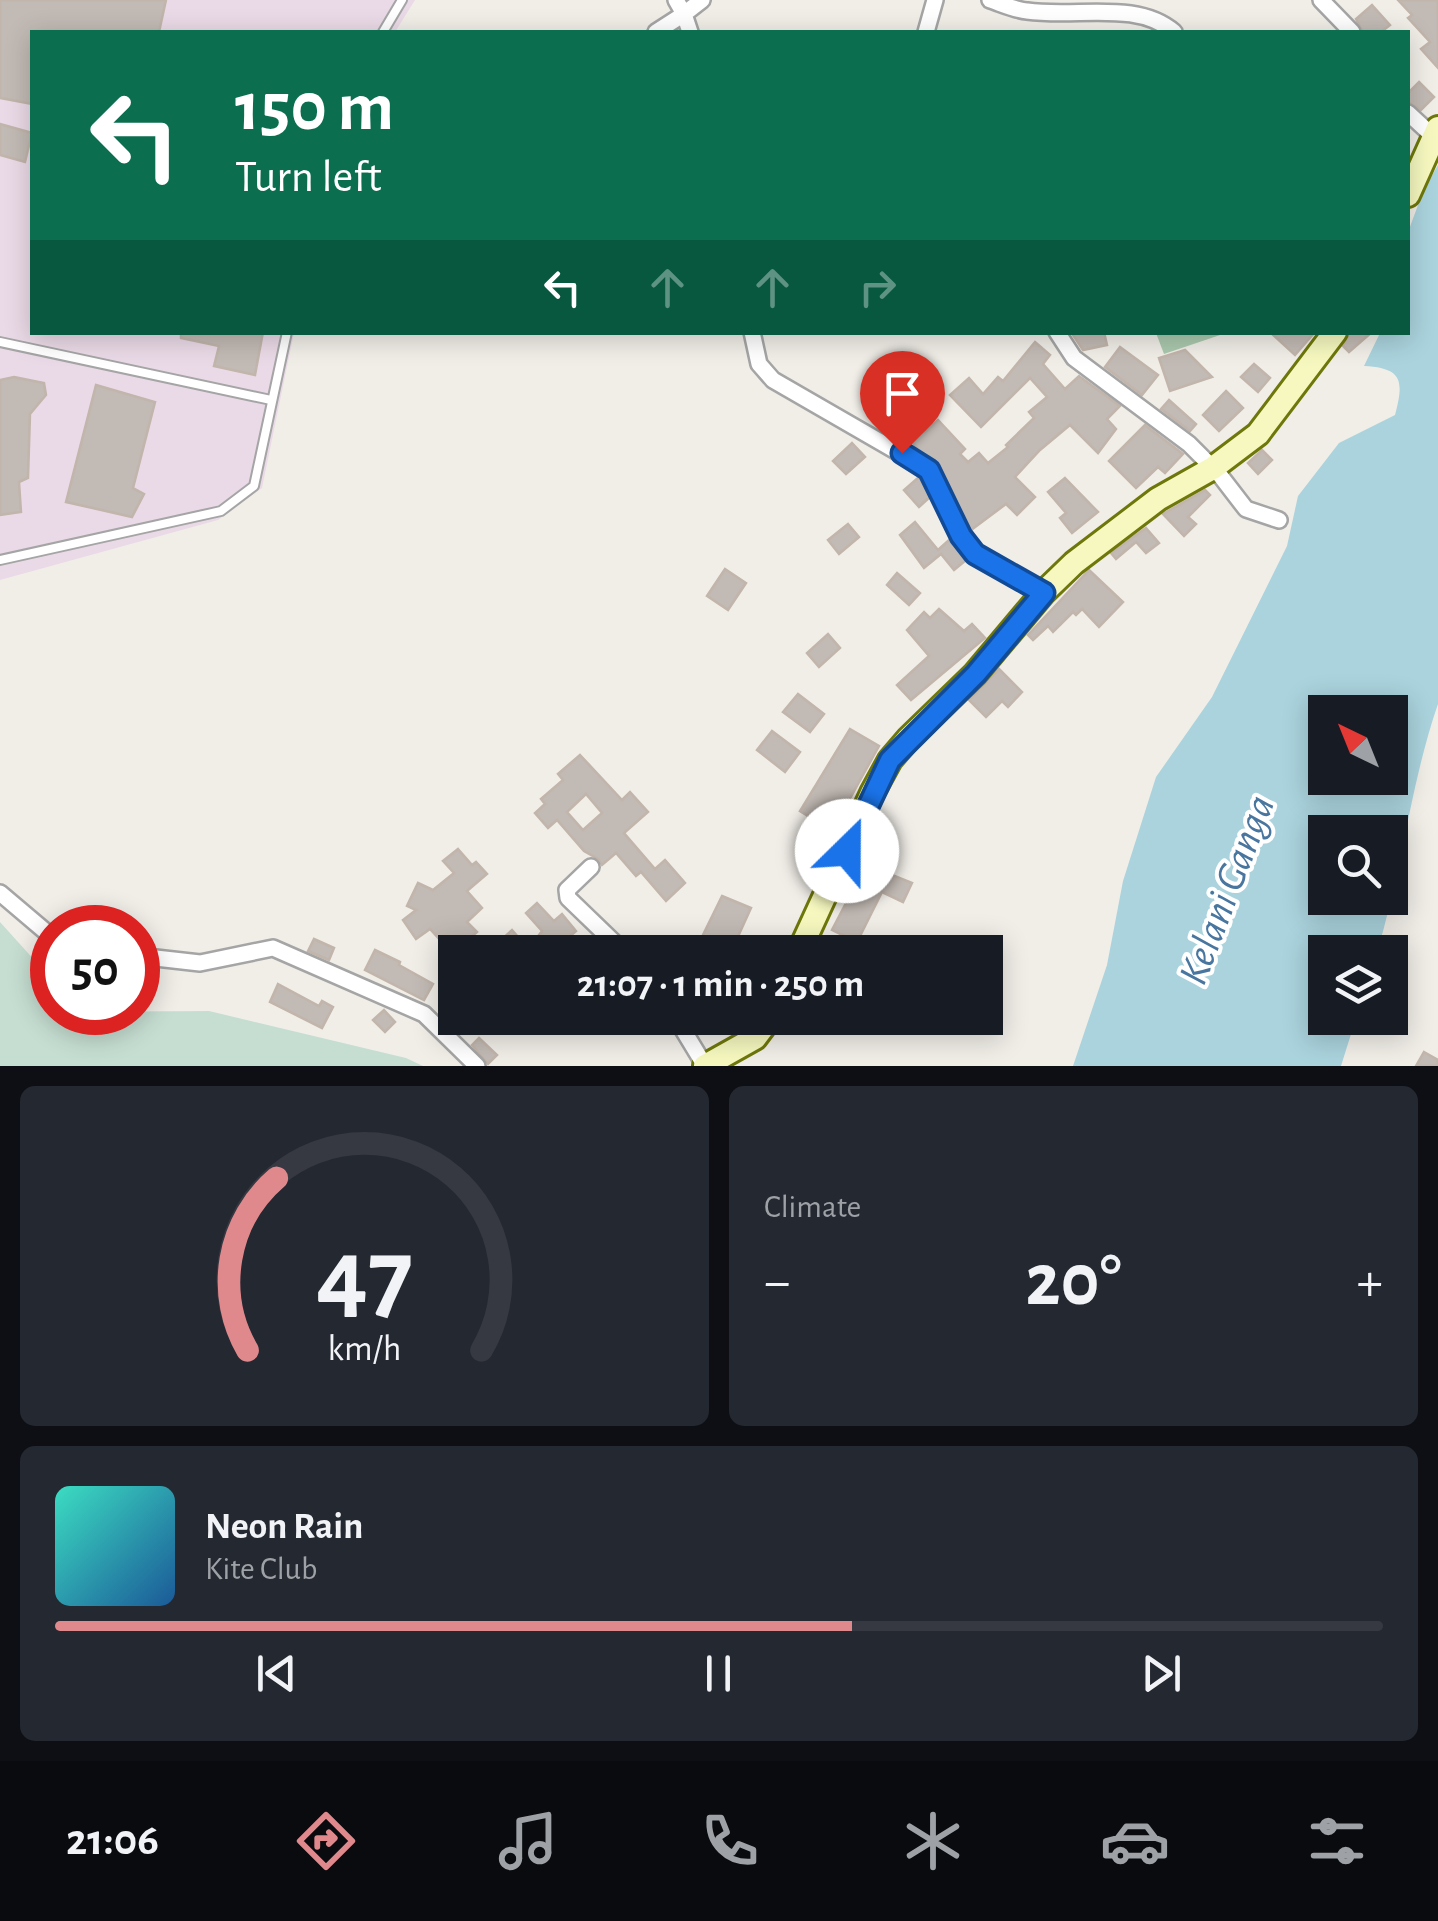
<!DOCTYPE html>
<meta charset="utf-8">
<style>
body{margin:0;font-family:"Alegreya Sans",sans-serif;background:#242831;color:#f1f3f6;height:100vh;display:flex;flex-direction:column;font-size:38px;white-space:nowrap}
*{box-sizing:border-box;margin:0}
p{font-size:32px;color:#9ea1a6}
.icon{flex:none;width:55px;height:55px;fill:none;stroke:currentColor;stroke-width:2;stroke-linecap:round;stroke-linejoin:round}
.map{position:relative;height:1066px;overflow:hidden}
.details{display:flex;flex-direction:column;gap:20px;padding:20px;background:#0d0f14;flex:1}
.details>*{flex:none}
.banner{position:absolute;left:30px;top:30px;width:1380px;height:305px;border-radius:0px;box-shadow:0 5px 25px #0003;background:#0b6e4f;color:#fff;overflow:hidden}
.needle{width:65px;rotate:317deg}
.fabs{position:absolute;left:1308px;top:695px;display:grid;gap:20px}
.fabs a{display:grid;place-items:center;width:100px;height:100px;border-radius:0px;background:#171b24;box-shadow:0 5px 25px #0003;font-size:50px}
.speed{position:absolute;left:30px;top:905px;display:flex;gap:20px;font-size:50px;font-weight:700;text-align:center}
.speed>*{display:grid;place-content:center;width:130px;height:130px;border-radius:50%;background:#171b24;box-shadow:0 5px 25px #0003;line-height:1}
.speed .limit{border:15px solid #d22;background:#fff;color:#111}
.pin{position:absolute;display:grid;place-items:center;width:85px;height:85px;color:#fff;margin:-102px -42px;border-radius:50% 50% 50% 0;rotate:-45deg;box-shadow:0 0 10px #0007}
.pin .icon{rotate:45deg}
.me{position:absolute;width:110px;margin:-55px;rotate:23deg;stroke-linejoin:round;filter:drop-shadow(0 0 8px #0008)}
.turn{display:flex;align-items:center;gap:35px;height:210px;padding:0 40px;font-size:45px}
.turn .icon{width:130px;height:130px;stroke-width:2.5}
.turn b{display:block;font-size:70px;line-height:85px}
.lanes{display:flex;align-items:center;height:95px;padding:0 40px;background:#0003;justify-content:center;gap:50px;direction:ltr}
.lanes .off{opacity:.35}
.big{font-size:75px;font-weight:700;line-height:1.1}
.details .card{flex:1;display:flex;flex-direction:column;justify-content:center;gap:15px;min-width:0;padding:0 35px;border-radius:15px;background:#242831}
.details .dial{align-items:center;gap:0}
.dial svg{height:260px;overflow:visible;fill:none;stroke:#363941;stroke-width:7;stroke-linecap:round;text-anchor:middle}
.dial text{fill:#f1f3f6;stroke:none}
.song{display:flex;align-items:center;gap:30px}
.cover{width:120px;height:120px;border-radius:15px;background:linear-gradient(135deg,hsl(170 70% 55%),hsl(210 70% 35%))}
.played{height:10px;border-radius:5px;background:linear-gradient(90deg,#e0898d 60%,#363941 60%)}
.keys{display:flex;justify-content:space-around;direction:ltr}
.heat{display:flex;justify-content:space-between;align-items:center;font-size:55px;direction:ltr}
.details .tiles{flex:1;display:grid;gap:20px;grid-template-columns:1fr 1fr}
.card:last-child{grid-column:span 2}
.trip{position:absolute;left:438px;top:935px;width:565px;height:100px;border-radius:0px;background:#171b24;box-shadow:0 5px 25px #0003;font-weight:700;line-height:100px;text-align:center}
.tab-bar{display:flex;height:160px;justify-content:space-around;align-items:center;background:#090b0e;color:#9ea1a6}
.tab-bar .icon{width:70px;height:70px}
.tab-bar .current{color:#e0898d}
.tab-bar b{font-size:45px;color:#f1f3f6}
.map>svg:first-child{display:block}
.industrial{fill:#eadae7}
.wetland{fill:#c6ded2}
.cemetery{fill:#aac9ae}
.water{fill:#aad3dd;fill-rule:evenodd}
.building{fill:#c2bab4;stroke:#c2b5ab;stroke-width:2.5;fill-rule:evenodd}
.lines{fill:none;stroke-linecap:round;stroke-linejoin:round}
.service-casing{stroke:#a5a5a5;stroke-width:12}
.minor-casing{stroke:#a5a5a5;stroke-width:20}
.secondary-casing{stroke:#6e7709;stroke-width:28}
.service{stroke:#fff;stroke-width:8}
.minor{stroke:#fff;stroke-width:15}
.secondary{stroke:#f6f8bf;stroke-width:22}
.route-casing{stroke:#114b97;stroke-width:25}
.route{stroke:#1a73e8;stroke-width:18}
.labels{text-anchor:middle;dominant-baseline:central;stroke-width:8;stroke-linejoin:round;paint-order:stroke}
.water-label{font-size:42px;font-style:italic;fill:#49769f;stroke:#fff}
</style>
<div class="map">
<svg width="1438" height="1066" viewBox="0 0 1438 1066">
<rect width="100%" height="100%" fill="#f1eee8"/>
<path class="industrial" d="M 0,0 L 415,0 L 395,32 L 32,32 L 32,332 L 294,333 L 262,488 L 218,520 L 0,580 Z"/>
<path class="wetland" d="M 0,922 L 37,963 L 52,971 L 52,1012 L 209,1011 L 406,1058 L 423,1066 L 0,1066 Z"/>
<path class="cemetery" d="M 1156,333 L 1226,333 L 1164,354 Z"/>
<path class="water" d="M 1438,165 L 1438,704 C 1410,785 1402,871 1377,952 L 1325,952 L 1325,1018 L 1356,1018 L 1341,1066 L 1073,1066 L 1107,965 L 1123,881 L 1156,777 L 1212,697 L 1287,546 L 1298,496 L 1339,443 L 1395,415 C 1404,381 1403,368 1364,366 L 1380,333 L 1408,332 L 1408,232 L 1424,189 ZM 1325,712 L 1390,712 L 1390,778 L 1325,778 ZM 1325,832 L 1390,832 L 1390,898 L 1325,898 Z"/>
<g class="building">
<path d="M 0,0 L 166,0 L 159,32 L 32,32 L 32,104 L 0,98 Z"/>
<path d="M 1398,0 L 1438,0 L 1438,68 L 1421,49 L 1430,42 L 1408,18 L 1412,15 Z"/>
<path d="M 1372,5 L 1390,25 L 1381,32 L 1363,32 L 1356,19 Z"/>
<path d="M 1419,82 L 1434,97 L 1421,110 L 1408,102 L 1408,93 Z"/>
<path d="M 0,124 L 32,133 L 25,162 L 0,155 Z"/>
<path d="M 181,332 L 263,332 L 255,375 L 214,366 L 219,346 L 181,338 Z"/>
<path d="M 1071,332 L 1104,332 L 1107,345 L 1083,350 Z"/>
<path d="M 1270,332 L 1315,332 L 1295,355 Z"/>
<path d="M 1350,332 L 1372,332 L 1349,352 L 1343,346 Z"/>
<path d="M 1035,342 L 1050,355 L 1043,364 L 1065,389 L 1079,376 L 1120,406 L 1107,419 L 1116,429 L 1098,453 L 1070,425 L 1040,450 L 1015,477 L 1035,497 L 1017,515 L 1006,504 L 971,530 L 938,464 L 922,453 L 902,431 L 914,420 L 925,432 L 938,420 L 965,449 L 960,454 L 968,462 L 979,453 L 988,463 L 1008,447 L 1006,445 L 1034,418 L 1029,412 L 1047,397 L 1030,378 L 981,427 L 950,395 L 969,378 L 983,394 L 998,377 L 1003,381 Z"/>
<path d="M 1120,347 L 1158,375 L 1142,395 L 1105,367 Z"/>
<path d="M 1185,350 L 1212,377 L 1170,391 L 1159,358 Z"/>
<path d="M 1254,364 L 1270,378 L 1258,392 L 1241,377 Z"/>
<path d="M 14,377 L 44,383 L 46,395 L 30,414 L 28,478 L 19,482 L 21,512 L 0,515 L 0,380 Z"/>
<path d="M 96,385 L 155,402 L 133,488 L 144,494 L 132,517 L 66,502 Z"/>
<path d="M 1226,391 L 1243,408 L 1219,431 L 1203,415 Z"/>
<path d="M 1169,400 L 1196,424 L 1190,431 L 1161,409 Z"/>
<path d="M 1145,425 L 1183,454 L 1165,473 L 1158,467 L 1136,488 L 1109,461 Z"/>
<path d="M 852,443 L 865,457 L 846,474 L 833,461 Z"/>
<path d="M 1262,450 L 1272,460 L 1258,474 L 1248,463 Z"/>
<path d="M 919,477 L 930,497 L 919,507 L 904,490 Z"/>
<path d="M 1065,478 L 1098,512 L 1072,533 L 1060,518 L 1066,513 L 1048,492 Z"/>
<path d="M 1205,490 L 1210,495 L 1188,517 L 1196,524 L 1184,536 L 1163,514 Z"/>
<path d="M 915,522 L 938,550 L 949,540 L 966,560 L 954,570 L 941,554 L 924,568 L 900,535 Z"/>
<path d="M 848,524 L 859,537 L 839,554 L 828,540 Z"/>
<path d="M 1146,528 L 1159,543 L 1146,553 L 1136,542 L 1116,559 L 1111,553 Z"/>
<path d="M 725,569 L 746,583 L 728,610 L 707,596 Z"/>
<path d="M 1089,570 L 1123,602 L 1099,627 L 1082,609 L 1076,615 L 1073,612 L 1053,632 L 1048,626 L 1033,640 L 1028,635 Z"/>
<path d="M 897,573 L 920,593 L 909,605 L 887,585 Z"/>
<path d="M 939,609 L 964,631 L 972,624 L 985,638 L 911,700 L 897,685 L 929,656 L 907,630 L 924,612 L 930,618 Z"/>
<path d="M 828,634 L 840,648 L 819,667 L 807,653 Z"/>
<path d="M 999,669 L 1022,692 L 1008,707 L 1002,701 L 986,717 L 969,700 Z"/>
<path d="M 798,694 L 824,714 L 810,732 L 783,712 Z"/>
<path d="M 850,729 L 879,746 L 832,831 L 800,811 Z"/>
<path d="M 772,731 L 800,752 L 785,772 L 757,750 Z"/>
<path d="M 580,755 L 622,800 L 630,792 L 648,812 L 624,833 L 655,869 L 665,860 L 685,883 L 666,901 L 641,872 L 636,876 L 616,853 L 602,865 L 598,859 L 584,851 L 557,820 L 548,828 L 535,813 L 545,804 L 541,799 L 563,780 L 558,774 ZM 586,794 L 602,813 L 583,830 L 567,812 Z"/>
<path d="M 458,849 L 472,865 L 476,862 L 487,874 L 467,891 L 482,908 L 467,922 L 477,932 L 453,954 L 430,929 L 416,939 L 403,920 L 416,910 L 407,906 L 418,883 L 433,890 L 454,873 L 443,861 Z"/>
<path d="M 857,861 L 912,883 L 903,902 L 882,892 L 857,942 L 832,930 L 858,880 L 850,876 Z"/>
<path d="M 722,896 L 751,908 L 731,952 L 700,941 Z"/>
<path d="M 537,903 L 554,921 L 562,914 L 576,931 L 553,951 L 539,935 L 542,931 L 526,913 Z"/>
<path d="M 512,930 L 525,945 L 517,952 L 488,952 Z"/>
<path d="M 314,939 L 334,948 L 329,960 L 308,951 Z"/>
<path d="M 375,950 L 400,962 L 399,965 L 433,984 L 424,1000 L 365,970 Z"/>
<path d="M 278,984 L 319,1006 L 322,1001 L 333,1007 L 322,1028 L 270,1002 Z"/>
<path d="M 384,1010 L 395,1022 L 385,1032 L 373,1020 Z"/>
<path d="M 517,1018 L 548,1018 L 537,1032 Z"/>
<path d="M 479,1038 L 497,1055 L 488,1064 L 472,1045 Z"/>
<path d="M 1424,1052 L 1438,1060 L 1438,1066 L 1416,1066 Z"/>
</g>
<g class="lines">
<defs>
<g id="service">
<path d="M 383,32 L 402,0"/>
<path d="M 0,342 L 271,400"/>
<path d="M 0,560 L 221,511 L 254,486 L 287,332"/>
</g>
<g id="minor">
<path d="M 990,0 C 1002,4 1015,10 1027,11 C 1077,18 1137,0 1174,32"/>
<path d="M 1321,0 L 1352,32"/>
<path d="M 656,32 L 684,14 L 676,0"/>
<path d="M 690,32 L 684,14 L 702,0"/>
<path d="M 926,32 L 935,0"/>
<path d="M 1408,113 L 1434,137"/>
<path d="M 752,332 L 759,364 L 773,380 L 929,470 L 961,536 L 975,553 L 1043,593"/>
<path d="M 1057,332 L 1074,358 L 1189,444 L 1219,474 L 1246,509 L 1279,520"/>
<path d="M 591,867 L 567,890 L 568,898 L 624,952"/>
<path d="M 0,893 L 52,937"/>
<path d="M 138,956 L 200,963 L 273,948 L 424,1014 L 477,1066"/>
<path d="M 676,1018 L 705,1066"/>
</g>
<g id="secondary">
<path d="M 1408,195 L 1438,128"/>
<path d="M 799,952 L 872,793 L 890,760 L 908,739 L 975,674 L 1043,593 L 1074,563 L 1158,499 L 1213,468 L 1258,434 L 1335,332"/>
<path d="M 705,1066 L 755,1038 L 770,1018"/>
</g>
</defs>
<use href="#service" class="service-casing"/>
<use href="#minor" class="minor-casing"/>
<use href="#secondary" class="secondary-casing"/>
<use href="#service" class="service"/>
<use href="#minor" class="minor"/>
<use href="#secondary" class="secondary"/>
</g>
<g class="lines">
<defs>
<path id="route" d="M 847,851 L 890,760 L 976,674 L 1044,593 L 975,554 L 961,536 L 929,470 L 902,453"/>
</defs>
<use href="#route" class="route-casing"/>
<use href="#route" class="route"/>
</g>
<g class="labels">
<g class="water-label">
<text transform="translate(1227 890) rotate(-69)">Kelani Ganga</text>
</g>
</g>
</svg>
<div class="fabs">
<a><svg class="needle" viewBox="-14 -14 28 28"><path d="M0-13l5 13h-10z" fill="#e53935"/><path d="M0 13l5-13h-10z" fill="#9ea1a6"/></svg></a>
<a><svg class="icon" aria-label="search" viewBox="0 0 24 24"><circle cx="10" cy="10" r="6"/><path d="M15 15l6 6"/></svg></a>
<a><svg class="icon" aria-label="layers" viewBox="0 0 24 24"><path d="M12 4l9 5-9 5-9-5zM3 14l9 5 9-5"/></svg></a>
</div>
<div class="speed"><div class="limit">50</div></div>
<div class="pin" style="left:902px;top:453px;background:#d93025"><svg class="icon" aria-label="arrive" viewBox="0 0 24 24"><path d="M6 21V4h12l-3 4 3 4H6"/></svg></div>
<svg class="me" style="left:847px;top:851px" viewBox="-20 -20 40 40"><circle r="19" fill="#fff"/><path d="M0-13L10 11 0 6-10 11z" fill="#1a73e8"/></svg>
<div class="trip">21:07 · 1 min · 250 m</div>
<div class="banner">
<div class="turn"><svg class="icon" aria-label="left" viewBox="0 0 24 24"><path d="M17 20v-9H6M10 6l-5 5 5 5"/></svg><div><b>150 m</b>Turn left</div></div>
<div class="lanes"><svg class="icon" aria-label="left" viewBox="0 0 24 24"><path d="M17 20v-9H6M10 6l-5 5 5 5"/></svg><svg class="icon off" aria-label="ahead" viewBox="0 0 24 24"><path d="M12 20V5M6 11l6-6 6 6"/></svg><svg class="icon off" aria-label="ahead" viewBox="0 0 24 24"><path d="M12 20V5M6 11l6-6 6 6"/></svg><svg class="icon off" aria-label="right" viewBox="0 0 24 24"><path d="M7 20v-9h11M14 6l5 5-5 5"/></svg></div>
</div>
</div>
<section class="details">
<div class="tiles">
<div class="card dial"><svg viewBox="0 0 100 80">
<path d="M14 69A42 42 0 1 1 86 69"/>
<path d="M14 69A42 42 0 0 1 23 16" stroke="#e0898d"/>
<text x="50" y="56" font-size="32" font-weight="700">47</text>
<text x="50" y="72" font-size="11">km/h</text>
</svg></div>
<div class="card"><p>Climate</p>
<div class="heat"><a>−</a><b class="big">20°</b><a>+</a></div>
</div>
<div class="card">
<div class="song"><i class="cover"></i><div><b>Neon Rain</b><p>Kite Club</p></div></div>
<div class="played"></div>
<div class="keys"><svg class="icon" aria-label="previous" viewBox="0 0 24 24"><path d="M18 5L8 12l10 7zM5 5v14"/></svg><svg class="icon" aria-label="pause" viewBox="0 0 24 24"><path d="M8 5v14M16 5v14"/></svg><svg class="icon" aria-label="next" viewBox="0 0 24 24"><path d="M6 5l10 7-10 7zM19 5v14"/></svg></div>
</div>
</div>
</section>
<nav class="tab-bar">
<b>21:06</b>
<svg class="icon current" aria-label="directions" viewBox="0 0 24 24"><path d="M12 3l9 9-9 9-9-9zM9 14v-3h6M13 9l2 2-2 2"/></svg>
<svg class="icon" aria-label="music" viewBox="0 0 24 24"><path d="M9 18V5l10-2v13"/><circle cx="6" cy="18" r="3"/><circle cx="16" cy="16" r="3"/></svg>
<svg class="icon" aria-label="phone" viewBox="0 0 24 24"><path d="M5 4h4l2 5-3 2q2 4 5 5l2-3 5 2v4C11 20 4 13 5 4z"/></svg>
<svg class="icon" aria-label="climate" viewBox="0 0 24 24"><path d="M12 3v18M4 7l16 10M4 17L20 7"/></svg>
<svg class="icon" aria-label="car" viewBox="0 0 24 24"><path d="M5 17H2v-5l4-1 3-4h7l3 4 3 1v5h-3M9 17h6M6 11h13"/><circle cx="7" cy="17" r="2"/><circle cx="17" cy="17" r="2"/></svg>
<svg class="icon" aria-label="filters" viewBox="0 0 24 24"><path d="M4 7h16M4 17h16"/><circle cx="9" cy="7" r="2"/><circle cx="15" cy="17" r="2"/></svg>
</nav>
